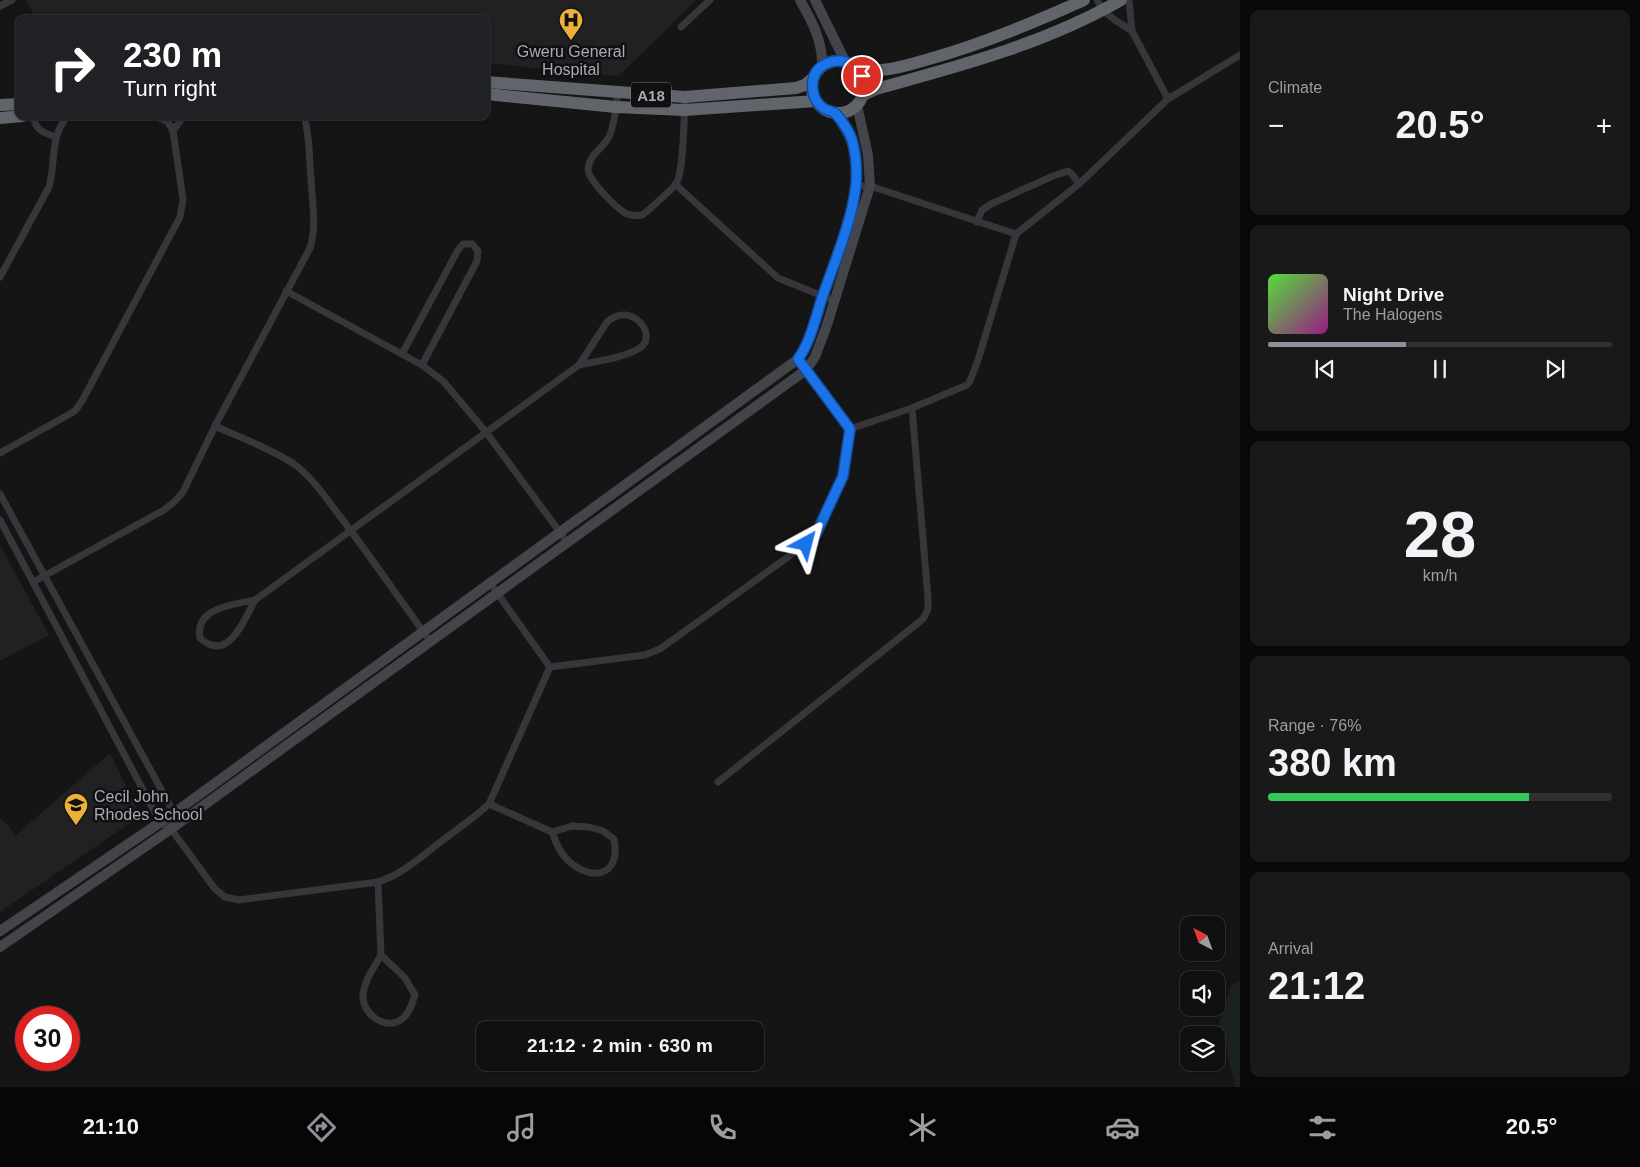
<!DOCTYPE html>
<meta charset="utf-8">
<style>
body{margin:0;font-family:Helvetica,sans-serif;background:#191919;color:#f1f3f6;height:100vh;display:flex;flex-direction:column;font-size:19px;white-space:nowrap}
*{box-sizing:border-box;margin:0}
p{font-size:16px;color:#9c9d9f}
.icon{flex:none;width:28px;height:28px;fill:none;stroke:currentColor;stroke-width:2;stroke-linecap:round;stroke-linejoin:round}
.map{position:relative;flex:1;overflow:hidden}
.side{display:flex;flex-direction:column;gap:10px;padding:10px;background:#090909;width:400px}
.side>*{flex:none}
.guide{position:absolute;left:15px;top:15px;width:475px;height:105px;border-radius:10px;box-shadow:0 1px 4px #0004,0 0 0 1px #303030;background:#202124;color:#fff;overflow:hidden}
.needle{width:32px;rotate:319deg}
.controls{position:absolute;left:1180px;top:916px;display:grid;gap:10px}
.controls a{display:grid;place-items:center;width:45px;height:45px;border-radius:10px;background:#101010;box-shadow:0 1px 4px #0004,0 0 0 1px #303030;font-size:25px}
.speed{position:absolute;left:15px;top:1006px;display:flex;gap:10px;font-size:25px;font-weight:700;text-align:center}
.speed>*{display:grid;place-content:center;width:65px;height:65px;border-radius:50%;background:#101010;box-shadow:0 1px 4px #0004,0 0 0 1px #303030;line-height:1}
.speed .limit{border:8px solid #d22;background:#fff;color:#111}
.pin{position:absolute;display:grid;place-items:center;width:42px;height:42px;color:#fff;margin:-21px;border:2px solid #fff;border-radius:50%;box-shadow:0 1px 5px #0007}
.me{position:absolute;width:55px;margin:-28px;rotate:38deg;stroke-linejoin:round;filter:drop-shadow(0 0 4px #0008)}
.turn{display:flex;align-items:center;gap:18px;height:105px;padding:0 25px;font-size:22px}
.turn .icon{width:65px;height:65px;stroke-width:2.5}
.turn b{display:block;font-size:35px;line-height:42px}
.big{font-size:38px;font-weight:700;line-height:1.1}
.side .widget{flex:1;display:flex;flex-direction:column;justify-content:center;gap:8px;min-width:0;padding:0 18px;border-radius:10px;background:#191919}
.side .dial{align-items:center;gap:0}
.dial b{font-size:65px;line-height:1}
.song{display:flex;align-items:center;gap:15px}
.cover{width:60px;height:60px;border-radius:8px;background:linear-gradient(135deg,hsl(110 70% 55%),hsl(310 70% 35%))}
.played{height:5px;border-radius:2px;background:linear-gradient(90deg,#8c9099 40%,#303030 40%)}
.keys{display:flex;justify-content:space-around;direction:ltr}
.heat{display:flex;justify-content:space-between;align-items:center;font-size:28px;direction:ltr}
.charge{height:8px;border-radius:4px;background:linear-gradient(90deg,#34c759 76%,#303030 0)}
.trip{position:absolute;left:476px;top:1021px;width:288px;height:50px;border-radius:10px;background:#101010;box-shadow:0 1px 4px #0004,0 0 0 1px #303030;font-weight:700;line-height:50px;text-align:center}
.dock{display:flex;height:80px;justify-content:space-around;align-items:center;background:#060606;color:#9c9d9f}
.dock .icon{width:35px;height:35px}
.dock .selected{color:#8c9099}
.dock b{font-size:22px;color:#f1f3f6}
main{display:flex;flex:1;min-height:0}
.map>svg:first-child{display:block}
.built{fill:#212123}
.green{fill:#1b211c}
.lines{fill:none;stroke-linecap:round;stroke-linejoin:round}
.street{stroke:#36363b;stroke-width:7}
.secondary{stroke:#44454b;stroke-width:10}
.highway{stroke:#62646c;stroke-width:12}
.route-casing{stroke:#114b97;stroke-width:12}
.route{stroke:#1a73e8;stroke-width:9}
.labels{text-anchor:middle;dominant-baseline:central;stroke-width:5;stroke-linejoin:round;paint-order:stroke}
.shield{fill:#101011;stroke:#7a7c84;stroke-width:1}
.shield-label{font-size:15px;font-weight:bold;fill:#a7abb6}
.poi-label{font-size:16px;fill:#a7abb6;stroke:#101011}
</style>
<main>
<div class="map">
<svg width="1240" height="1087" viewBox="0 0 1240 1087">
<rect width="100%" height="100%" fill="#151516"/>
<g class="built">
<path d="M 26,0 L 696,0 L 619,76 L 486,63 L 486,19 L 36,19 Z"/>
<path d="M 0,545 L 49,635 L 0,661 Z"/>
<path d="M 110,753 L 140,816 L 0,912 L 0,817 L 16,835 Z"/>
</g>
<path class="green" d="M 1240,981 L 1240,1087 L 1236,1087 L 1219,1023 L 1231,985 Z"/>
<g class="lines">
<g class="street">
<path d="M 1097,0 C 1105,16 1117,21 1132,31"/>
<path d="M 1129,0 L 1132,31 L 1168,99"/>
<path d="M 0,6 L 12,0"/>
<path d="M 681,27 L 710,0"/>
<path d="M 618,93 C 616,107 615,124 609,137 C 603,148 589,155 588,169 C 588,180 617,209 627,214 C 631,215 638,216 642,215 C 646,213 673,188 676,184 C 684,172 684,114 685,97"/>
<path d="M 33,116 C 35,130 44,133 56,137"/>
<path d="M 173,131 L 184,116"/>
<path d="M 675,184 L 778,278 L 835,301"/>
<path d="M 856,186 L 870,186 L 1016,234"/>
<path d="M 977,222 L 982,210 L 991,204 L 1053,176 L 1068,171 L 1072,174 L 1079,184"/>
<path d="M 0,277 L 49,187 C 54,170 52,152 57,135 C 59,128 63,122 67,116"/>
<path d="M 286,291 L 422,365 L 444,382 L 486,432 L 567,542"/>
<path d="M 402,354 L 458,250 L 463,244 L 472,244 L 478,251 L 477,261 L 422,365"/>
<path d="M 215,426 C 239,437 272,449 294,464 C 312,477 326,498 339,515 C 371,557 400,600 431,642"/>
<path d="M 850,429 L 912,408 L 967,385 L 970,381 L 978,360 L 1016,234 L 1079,184 L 1168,99 L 1240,55"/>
<path d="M 0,453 L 75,411 L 82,401 L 180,217 L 183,199 L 173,131 L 168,122 L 155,116"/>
<path d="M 0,494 L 174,813 L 171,829"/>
<path d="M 0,520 L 160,822 L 171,829 L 215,889 L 225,897 L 239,900 L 378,882 C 403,874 422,856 443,840 C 459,828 475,817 489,804 L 550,667 L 490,583"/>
<path d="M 33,582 L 164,510 L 174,502 L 183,492 L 215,426 L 310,248 C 317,226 312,201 311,178 C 309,158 310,136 304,116"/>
<path d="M 255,600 C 244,620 228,664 200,638 C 194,608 234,604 255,600 L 579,365 L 607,322 C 631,300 659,335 640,348 C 623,358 598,361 579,365"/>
<path d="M 550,667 L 645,655 L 660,649 L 806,544 L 816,534 L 843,476 L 850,429 L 798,359"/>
<path d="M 718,782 L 923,619 L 928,609 L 928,598 L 912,408"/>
<path d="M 489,804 L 552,832 L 572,826 L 589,827 L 603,831 L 614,839 C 622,880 586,882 564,856 C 558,849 555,840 552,832"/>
<path d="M 378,882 L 381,955 L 405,978 L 415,995 C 412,1003 410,1013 402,1019 C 385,1032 361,1013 363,994 C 365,979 374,968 381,955"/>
</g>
<g class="secondary">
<path d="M 800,0 C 812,21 823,42 822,66"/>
<path d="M 815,0 L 845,61"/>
<path d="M 0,931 L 174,813 L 798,359 C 811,341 816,316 823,295 C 837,254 858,209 856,165 C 855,142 847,131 835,113"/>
<path d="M 0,947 L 171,829 L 806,370 L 815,357 L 827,325 L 870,186 L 868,155 L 857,105"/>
</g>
<g class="highway">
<circle cx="838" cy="87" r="26"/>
<path d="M 857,69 C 881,74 905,66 929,59 C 983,44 1033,23 1084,0"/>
<path d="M 486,82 L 685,97 L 796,88 L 805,85 L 813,78"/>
<path d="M 486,94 L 616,107 L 684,110 L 816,101"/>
<path d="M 863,95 L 876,89 C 960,66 1044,44 1121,0"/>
<path d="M 0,105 L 19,104"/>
<path d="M 0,118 L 23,116"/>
</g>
</g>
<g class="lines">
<defs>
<path id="route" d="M 806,544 L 816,534 L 843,476 L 850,429 L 798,359 C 811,341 816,316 823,295 C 835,261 852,221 856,185 C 857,171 856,154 852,140 C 849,131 842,121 836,114 C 833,111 829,111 825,109 C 815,104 811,91 813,80 C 816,63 838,56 852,65 C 857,68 859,72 862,76"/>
</defs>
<use href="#route" class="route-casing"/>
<use href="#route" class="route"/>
</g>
<defs>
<symbol id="hospital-pin" viewBox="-11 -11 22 30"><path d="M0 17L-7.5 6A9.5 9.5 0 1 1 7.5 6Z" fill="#ebb138" stroke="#101011"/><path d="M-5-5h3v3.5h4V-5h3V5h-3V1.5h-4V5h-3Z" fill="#111"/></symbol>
<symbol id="school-pin" viewBox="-11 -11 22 30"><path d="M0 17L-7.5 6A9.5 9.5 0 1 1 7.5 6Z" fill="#ebb138" stroke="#101011"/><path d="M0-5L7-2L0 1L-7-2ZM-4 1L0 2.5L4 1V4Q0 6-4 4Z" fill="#111"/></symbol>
</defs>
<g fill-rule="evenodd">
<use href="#hospital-pin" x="557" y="6" width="28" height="38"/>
<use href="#school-pin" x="62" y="791" width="28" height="38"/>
</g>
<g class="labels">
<rect class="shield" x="631" y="82.5" width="40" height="25" rx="4"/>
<g class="shield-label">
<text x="651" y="95">A18</text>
</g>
<g class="poi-label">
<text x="571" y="51">Gweru General<tspan x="571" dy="18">Hospital</tspan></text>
<text x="94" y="796" text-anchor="start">Cecil John<tspan x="94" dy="18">Rhodes School</tspan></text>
</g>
</g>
</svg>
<div class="controls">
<a><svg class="needle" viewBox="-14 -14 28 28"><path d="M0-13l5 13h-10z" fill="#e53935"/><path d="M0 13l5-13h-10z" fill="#9c9d9f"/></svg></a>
<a><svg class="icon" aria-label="sound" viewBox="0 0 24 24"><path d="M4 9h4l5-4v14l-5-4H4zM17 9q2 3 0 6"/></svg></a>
<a><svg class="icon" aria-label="layers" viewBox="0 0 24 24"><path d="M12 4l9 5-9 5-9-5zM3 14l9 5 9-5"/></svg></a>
</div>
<div class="speed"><div class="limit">30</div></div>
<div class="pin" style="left:862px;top:76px;background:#d93025"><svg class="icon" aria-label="arrive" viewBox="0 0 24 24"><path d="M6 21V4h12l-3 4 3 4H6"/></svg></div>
<svg class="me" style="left:806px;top:544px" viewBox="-20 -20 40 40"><path d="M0-17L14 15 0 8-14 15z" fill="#1a73e8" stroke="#fff" stroke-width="4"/></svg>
<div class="trip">21:12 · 2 min · 630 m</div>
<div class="guide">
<div class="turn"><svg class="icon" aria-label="right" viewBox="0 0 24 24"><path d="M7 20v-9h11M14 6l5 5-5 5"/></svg><div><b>230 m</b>Turn right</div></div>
</div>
</div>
<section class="side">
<div class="widget"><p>Climate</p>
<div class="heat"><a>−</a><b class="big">20.5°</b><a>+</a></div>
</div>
<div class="widget">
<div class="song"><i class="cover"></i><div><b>Night Drive</b><p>The Halogens</p></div></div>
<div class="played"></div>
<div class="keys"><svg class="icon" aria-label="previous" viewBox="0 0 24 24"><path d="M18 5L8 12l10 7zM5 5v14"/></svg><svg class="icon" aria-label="pause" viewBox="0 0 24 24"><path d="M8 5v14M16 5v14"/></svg><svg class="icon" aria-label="next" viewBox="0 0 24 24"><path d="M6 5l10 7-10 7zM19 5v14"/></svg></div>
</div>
<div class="widget dial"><b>28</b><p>km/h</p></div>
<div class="widget"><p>Range · 76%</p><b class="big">380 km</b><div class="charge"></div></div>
<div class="widget"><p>Arrival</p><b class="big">21:12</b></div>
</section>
</main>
<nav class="dock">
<b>21:10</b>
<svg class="icon selected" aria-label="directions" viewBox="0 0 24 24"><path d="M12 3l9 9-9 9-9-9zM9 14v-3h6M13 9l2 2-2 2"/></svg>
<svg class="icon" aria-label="music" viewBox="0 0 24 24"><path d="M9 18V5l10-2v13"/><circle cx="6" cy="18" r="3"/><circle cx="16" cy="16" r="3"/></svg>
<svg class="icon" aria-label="phone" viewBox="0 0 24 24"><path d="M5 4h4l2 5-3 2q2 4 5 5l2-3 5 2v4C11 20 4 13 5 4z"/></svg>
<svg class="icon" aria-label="climate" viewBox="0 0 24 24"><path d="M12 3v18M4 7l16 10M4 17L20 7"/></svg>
<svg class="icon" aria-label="car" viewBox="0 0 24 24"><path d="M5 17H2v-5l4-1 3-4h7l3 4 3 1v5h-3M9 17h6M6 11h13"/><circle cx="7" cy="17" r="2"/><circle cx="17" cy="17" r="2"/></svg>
<svg class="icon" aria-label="filters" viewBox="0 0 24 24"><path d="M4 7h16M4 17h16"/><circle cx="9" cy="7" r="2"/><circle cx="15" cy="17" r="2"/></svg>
<b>20.5°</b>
</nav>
